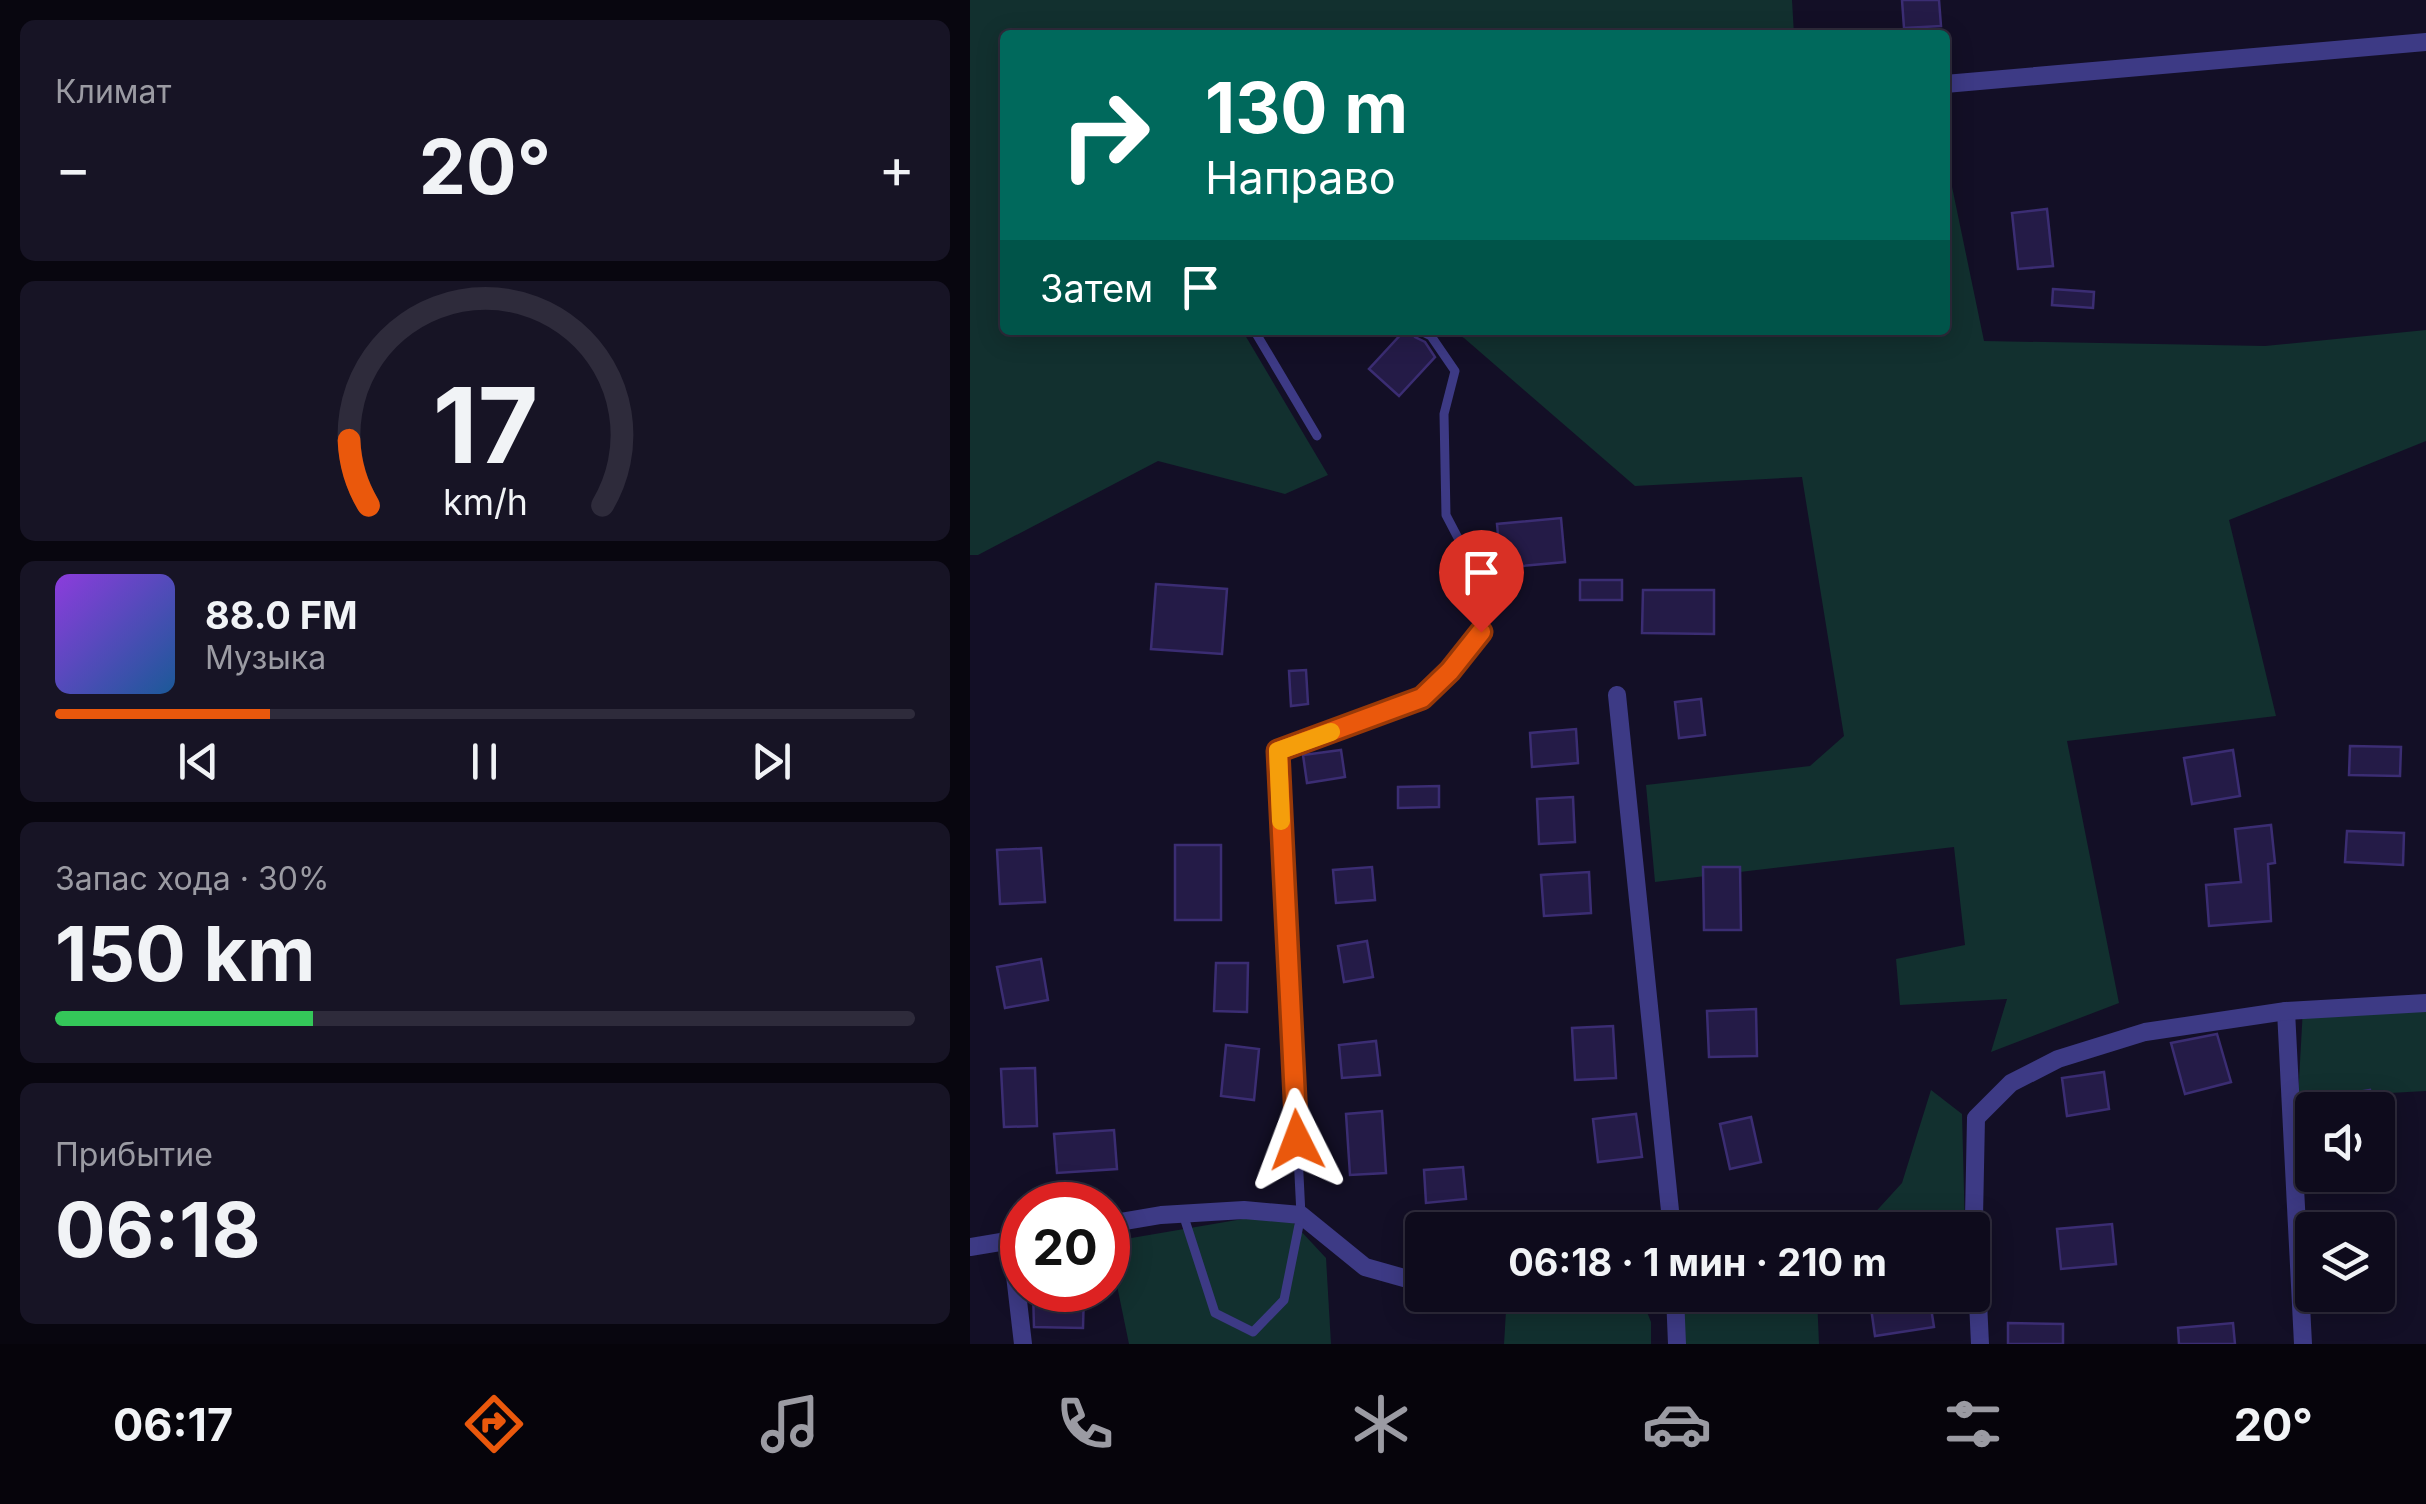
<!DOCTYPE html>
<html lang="ru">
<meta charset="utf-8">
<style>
body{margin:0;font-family:Inter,sans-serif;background:#171425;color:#f1f3f6;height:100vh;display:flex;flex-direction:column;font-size:38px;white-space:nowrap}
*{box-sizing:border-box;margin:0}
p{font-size:32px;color:#9b9ba3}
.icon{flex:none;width:55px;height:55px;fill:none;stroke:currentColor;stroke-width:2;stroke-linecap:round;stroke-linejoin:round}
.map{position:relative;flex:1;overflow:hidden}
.drawer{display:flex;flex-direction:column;gap:20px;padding:20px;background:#08060f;width:970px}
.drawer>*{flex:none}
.hud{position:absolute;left:30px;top:30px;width:950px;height:305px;border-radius:10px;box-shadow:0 5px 25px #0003,0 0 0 2px #2e2b3b;background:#00695c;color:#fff;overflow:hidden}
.fabs{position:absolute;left:1325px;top:1092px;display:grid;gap:20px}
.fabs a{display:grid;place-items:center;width:100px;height:100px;border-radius:10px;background:#0e0b1c;box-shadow:0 5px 25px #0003,0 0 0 2px #2e2b3b;font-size:50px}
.speed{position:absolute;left:30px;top:1182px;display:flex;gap:20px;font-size:50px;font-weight:700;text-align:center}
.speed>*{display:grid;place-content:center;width:130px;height:130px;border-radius:50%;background:#0e0b1c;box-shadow:0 5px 25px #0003,0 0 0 2px #2e2b3b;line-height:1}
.speed .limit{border:15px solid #d22;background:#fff;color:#111}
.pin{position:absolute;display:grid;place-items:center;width:85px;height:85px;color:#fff;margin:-102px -42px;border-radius:50% 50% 50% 0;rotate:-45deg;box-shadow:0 0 10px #0007}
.pin .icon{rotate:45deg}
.me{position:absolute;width:110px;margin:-55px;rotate:357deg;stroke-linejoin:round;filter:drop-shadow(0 0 8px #0008)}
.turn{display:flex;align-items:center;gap:35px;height:210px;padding:0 40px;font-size:45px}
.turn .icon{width:130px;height:130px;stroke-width:2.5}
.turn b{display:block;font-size:70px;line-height:85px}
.then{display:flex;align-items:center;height:95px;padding:0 40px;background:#0003;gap:20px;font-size:38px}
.big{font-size:75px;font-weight:700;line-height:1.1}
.drawer .card{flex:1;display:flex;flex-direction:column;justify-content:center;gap:15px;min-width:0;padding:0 35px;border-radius:15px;background:#171425}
.drawer .dial{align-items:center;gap:0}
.dial svg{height:260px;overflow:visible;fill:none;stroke:#2e2b3b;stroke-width:7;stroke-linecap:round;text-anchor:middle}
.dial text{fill:#f1f3f6;stroke:none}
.song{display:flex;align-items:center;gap:30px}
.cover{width:120px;height:120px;border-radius:15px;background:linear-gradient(135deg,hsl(270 70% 55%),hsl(210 70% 35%))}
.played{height:10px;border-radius:5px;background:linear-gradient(90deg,#ea580c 25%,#2e2b3b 25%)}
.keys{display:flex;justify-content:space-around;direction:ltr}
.heat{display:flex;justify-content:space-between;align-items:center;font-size:55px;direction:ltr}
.charge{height:15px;border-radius:8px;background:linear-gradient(90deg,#34c759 30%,#2e2b3b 0)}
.trip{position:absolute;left:435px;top:1212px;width:585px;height:100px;border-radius:10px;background:#0e0b1c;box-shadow:0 5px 25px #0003,0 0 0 2px #2e2b3b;font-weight:700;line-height:100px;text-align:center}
.dock{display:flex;height:160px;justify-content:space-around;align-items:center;background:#06040b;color:#9b9ba3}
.dock .icon{width:70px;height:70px}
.dock .selected{color:#ea580c}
.dock b{font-size:45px;color:#f1f3f6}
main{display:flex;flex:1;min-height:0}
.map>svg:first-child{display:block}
.green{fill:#12302f}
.building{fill:#241b47;stroke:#3b2d73;stroke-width:2.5}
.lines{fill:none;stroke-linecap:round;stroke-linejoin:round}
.lane{stroke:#3d3a85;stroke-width:9}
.street{stroke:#3d3a85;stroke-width:18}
.route-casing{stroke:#983908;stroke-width:25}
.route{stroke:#ea580c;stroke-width:18}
.slow{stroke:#f59e0b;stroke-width:18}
</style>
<main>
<section class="drawer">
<div class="card"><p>Климат</p>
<div class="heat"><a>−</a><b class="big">20°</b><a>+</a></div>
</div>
<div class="card dial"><svg viewBox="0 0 100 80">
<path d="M14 69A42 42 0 1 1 86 69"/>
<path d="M14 69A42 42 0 0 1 8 49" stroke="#ea580c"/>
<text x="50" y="56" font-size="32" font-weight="700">17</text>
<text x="50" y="72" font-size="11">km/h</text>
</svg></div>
<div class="card">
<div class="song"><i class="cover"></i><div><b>88.0 FM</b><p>Музыка</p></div></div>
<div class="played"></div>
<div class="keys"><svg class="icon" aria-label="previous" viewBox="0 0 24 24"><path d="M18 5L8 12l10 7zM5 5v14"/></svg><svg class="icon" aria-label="pause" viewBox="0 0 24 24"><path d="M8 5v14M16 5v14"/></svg><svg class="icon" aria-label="next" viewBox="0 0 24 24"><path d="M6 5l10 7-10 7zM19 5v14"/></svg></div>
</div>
<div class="card"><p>Запас хода · 30%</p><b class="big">150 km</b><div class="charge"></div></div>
<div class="card"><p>Прибытие</p><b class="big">06:18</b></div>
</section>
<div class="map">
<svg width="1456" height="1344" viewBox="0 0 1456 1344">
<rect width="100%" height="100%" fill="#130f26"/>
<g class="green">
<path d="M 0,0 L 822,0 L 824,35 L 35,35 L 35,330 L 272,330 L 358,475 L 315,494 L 188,461 L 8,555 L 0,555 Z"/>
<path d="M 975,153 L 1014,341 L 1295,346 L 1456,330 L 1456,441 L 1259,520 L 1306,716 L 1097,741 L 1149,1003 L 1021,1052 L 1037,999 L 930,1005 L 926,959 L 995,945 L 984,847 L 685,882 L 676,785 L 840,766 L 874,736 L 832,477 L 665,486 L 494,338 L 479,330 L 975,330 Z"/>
<path d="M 1456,1000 L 1456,1091 L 1328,1098 L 1333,1008 Z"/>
<path d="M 961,1090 L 992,1114 L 995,1230 L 889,1230 L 932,1183 Z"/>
<path d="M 313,1212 L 356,1258 L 361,1344 L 159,1344 L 138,1242 Z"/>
<path d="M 701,1295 L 860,1295 L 847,1297 L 849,1344 L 703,1344 Z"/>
<path d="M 671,1297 L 681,1322 L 681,1344 L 534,1344 L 536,1311 Z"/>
</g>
<g class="building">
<path d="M 932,0 L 969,0 L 971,26 L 934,28 Z"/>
<path d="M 1077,209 L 1083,266 L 1048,269 L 1042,213 Z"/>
<path d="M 1083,289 L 1124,292 L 1123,308 L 1082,305 Z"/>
<path d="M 435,330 L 441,330 L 445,337 L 455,342 L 465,357 L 429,396 L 399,369 Z"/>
<path d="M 591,518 L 595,562 L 531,568 L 527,524 Z"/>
<rect x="610" y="580" width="42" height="20"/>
<path d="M 186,584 L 257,589 L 252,654 L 181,649 Z"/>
<path d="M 673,590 L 744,590 L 744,634 L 672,633 Z"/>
<path d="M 336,670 L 338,704 L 321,706 L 319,671 Z"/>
<path d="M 731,699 L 735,735 L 709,738 L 705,702 Z"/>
<path d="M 606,729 L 608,763 L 562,767 L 560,733 Z"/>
<path d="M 1380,746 L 1431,747 L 1430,776 L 1379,775 Z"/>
<path d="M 371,750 L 375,777 L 337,783 L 333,755 Z"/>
<path d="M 1263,750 L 1270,796 L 1222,804 L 1214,758 Z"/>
<path d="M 469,786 L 469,807 L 428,808 L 428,787 Z"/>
<path d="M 603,797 L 605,842 L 569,844 L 567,799 Z"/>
<path d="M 1301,825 L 1305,863 L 1298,864 L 1301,921 L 1239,926 L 1236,885 L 1271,882 L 1265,829 Z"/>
<path d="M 1377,831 L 1434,833 L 1433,865 L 1375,862 Z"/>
<rect x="205" y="845" width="46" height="75"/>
<path d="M 71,848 L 75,902 L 30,904 L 27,850 Z"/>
<path d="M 402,867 L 405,900 L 366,903 L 363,870 Z"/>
<path d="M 733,867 L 770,867 L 771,930 L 734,930 Z"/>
<path d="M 619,872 L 621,913 L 574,916 L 571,875 Z"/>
<path d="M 397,941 L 403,977 L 374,982 L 368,946 Z"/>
<path d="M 71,959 L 78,1000 L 35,1008 L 27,967 Z"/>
<path d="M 246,963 L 278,963 L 277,1012 L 244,1011 Z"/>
<path d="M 786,1009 L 787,1056 L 739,1057 L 737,1011 Z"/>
<path d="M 643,1026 L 646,1078 L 605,1080 L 602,1028 Z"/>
<path d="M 1247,1034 L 1261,1082 L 1215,1094 L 1201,1043 Z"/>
<path d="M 406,1041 L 410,1075 L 372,1078 L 369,1045 Z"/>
<path d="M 256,1045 L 289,1049 L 284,1100 L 251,1096 Z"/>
<path d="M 65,1068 L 67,1126 L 34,1127 L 31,1069 Z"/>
<path d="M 1134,1072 L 1139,1109 L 1097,1116 L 1092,1078 Z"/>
<path d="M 1400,1090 L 1403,1110 L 1334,1110 L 1333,1101 Z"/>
<path d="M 412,1111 L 416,1173 L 380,1175 L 376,1114 Z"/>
<path d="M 666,1114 L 672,1157 L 628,1162 L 623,1119 Z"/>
<path d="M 781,1117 L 791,1162 L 760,1169 L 750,1124 Z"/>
<path d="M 144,1130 L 147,1169 L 87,1173 L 84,1134 Z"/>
<path d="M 493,1167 L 496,1199 L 456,1203 L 454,1170 Z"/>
<path d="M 1142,1224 L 1146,1264 L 1091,1269 L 1087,1229 Z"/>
<path d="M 63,1290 L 114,1290 L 113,1328 L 64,1327 Z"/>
<path d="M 939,1295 L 959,1295 L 964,1327 L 905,1336 L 900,1301 Z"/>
<path d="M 1038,1323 L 1093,1324 L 1093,1344 L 1038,1344 Z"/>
<path d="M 1263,1323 L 1265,1344 L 1209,1344 L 1208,1328 Z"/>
</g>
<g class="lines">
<g class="lane">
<path d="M 284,330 L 347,436"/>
<path d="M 213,1214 L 245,1313 L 283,1332 L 314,1300 L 331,1215 L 308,751 L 453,698 L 480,671 L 511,632 L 498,557 L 476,515 L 474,414 L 485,371 L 461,336 L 449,330"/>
</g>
<g class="street">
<path d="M 975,84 L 1456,42"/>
<path d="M 647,695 L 702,1230"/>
<path d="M 1316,1011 L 1333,1344"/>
<path d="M 138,1224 L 191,1215 L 274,1210 L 331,1215 L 395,1267 L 452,1283"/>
<path d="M 41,1241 L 53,1344"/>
<path d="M 0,1247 L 49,1239"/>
<path d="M 705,1295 L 707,1344"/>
<path d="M 1010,1344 L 1004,1217 L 1006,1118 L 1041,1083 L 1088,1059 L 1175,1032 L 1316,1011 L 1456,1003"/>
</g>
</g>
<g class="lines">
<defs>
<path id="route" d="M 327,1140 L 308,751 L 452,698 L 480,671 L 511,632"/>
</defs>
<use href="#route" class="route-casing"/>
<use href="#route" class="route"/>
<path class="slow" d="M 311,821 L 308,751 L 361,732"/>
</g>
</svg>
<div class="fabs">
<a><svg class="icon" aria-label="sound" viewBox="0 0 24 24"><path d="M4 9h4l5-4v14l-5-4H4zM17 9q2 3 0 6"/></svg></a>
<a><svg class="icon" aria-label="layers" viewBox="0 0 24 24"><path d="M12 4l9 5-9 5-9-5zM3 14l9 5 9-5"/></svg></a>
</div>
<div class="speed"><div class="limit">20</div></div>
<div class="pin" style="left:511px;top:632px;background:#d93025"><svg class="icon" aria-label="arrive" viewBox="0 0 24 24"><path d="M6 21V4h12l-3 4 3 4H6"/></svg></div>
<svg class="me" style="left:327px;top:1140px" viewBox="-20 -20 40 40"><path d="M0-17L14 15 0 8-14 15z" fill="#ea580c" stroke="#fff" stroke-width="4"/></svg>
<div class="trip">06:18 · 1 мин · 210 m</div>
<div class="hud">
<div class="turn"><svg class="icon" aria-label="right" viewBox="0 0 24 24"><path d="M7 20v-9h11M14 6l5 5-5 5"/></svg><div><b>130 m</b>Направо</div></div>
<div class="then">Затем<svg class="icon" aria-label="arrive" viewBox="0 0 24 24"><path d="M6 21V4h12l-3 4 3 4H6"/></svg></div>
</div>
</div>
</main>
<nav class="dock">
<b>06:17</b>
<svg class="icon selected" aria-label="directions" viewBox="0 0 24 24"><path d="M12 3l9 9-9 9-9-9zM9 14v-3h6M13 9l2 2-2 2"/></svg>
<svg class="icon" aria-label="music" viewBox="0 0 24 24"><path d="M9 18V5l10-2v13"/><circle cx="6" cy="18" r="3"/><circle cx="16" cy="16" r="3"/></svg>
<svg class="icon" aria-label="phone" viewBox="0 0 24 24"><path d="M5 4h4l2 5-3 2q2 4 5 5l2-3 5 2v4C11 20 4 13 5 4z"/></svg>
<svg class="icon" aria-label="climate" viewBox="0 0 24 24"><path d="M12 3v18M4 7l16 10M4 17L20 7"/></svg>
<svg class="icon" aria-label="car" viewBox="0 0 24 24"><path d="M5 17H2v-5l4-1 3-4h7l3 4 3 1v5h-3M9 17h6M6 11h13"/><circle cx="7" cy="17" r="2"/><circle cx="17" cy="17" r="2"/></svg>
<svg class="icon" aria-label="filters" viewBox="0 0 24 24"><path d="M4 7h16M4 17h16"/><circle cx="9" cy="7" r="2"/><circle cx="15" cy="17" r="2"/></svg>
<b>20°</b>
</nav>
